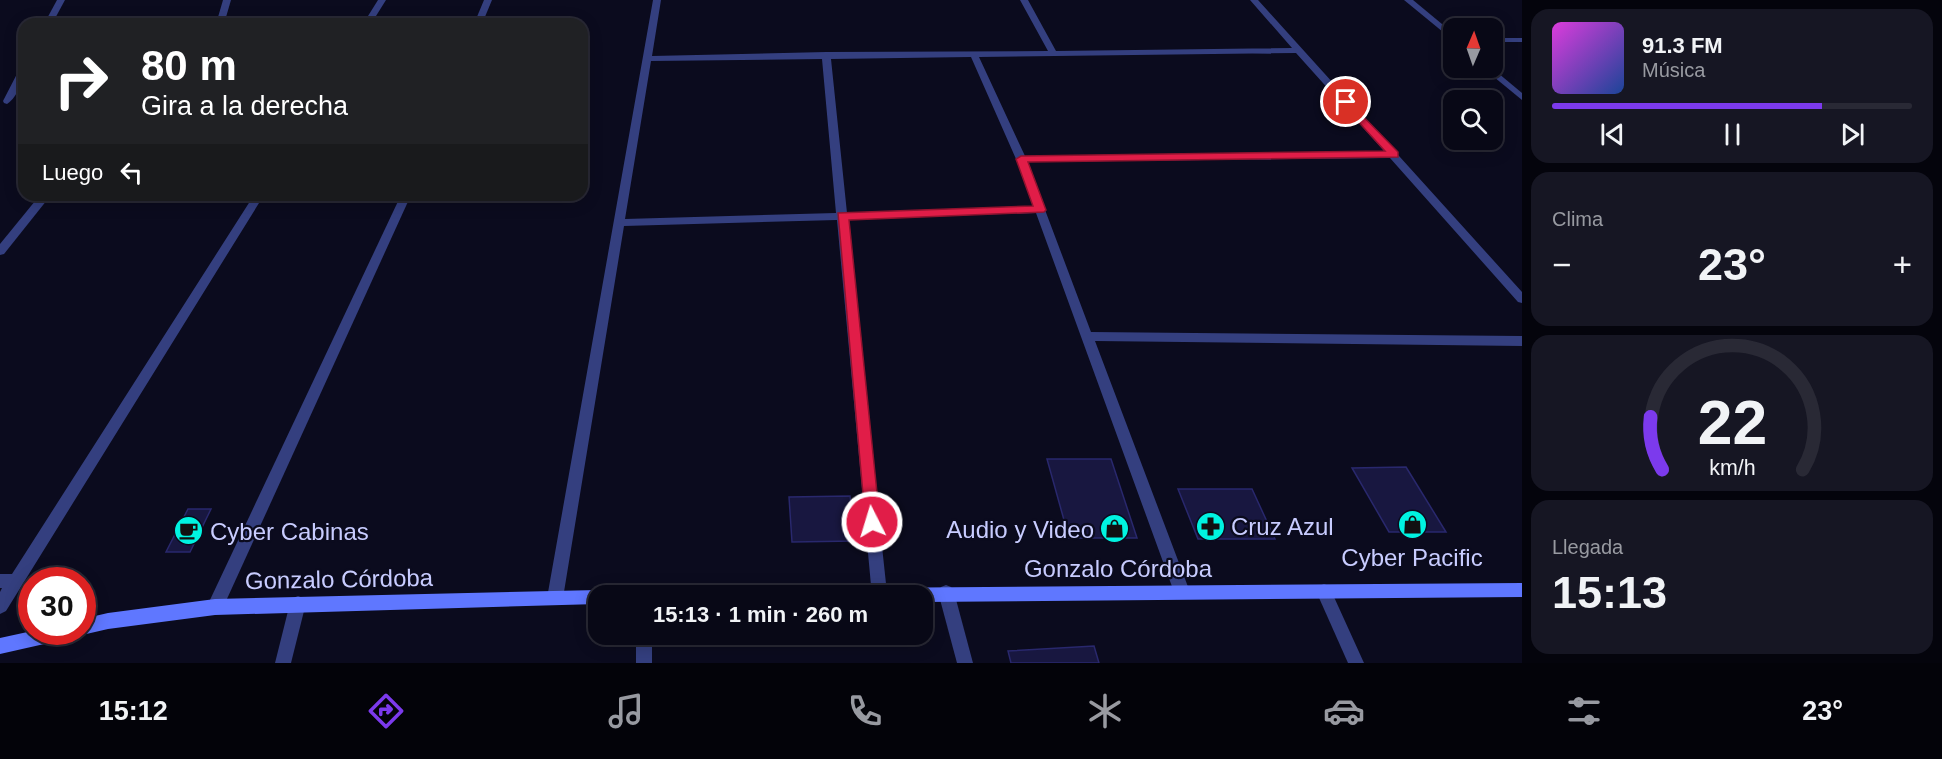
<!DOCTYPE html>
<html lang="es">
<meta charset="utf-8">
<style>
body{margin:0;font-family:Arial,sans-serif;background:#161623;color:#f1f3f6;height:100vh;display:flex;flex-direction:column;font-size:22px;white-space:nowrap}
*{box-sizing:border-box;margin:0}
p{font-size:20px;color:#989aa1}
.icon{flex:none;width:33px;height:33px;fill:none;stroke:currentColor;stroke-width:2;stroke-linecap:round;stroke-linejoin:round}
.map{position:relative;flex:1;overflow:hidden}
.side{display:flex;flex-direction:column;gap:9px;padding:9px;background:#04040c;width:420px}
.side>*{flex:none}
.hud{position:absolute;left:18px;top:18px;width:570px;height:183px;border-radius:18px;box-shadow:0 3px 15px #0003,0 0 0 2px #292935;background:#202124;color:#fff;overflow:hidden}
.needle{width:39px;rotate:2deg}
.buttons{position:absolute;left:1443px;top:18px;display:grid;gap:12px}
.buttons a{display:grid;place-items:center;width:60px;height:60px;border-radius:12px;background:#080816;box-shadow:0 3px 15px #0003,0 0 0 2px #292935;font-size:30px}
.speed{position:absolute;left:18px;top:567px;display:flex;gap:12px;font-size:30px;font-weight:700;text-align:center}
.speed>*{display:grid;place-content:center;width:78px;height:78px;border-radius:50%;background:#080816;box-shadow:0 3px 15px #0003,0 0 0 2px #292935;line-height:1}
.speed .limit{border:9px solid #d22;background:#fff;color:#111}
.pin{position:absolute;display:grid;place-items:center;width:51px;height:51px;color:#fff;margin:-26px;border:3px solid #fff;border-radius:50%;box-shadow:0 2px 6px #0007}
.me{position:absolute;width:66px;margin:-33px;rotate:355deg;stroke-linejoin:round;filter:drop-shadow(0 0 4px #0008)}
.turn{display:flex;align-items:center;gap:21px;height:126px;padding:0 24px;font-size:27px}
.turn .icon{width:78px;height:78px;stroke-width:2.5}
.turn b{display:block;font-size:42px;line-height:51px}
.then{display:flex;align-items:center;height:57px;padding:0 24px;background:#0003;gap:12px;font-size:22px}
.big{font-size:45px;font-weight:700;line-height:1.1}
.side .card{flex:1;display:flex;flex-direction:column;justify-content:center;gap:9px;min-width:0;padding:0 21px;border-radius:18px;background:#161623}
.side .dial{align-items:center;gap:0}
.dial svg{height:156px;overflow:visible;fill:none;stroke:#292935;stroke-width:7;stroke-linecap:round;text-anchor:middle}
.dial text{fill:#f1f3f6;stroke:none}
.song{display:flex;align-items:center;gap:18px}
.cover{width:72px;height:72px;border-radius:9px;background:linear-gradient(135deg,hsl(300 70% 55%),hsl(220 70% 35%))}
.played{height:6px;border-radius:3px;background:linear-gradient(90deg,#7c3aed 75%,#292935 75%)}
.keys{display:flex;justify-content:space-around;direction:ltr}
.heat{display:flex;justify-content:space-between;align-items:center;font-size:33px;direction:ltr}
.trip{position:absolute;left:588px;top:585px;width:345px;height:60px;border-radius:18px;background:#080816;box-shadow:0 3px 15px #0003,0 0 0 2px #292935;font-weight:700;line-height:60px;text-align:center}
.tab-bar{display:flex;height:96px;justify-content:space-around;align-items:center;background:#030309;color:#989aa1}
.tab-bar .icon{width:42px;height:42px}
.tab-bar .active{color:#7c3aed}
.tab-bar b{font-size:27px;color:#f1f3f6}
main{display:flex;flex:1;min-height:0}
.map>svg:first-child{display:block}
.building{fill:#181740;stroke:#29286d;stroke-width:1.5}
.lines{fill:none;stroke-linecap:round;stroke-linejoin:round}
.street{fill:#343f7f;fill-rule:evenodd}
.secondary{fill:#5f77ff;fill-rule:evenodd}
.route{fill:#e11d48;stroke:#92132f;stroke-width:1.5}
.labels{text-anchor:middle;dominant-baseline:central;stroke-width:4.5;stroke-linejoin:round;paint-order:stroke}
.near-poi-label{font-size:24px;fill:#c8ccff;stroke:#0b0b1e;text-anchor:start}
.near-street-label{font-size:24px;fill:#c8ccff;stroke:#0b0b1e}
</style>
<main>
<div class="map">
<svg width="1522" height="663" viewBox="0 0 1522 663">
<rect width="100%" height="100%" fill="#0b0b1e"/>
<g class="building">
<path d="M 1047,459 L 1111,459 L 1137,538 L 1069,538 Z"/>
<path d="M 1406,467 L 1446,532 L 1389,532 L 1352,468 Z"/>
<path d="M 1178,489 L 1252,489 L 1275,539 L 1198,539 Z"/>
<path d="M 850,496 L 855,541 L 792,542 L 789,497 Z"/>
<path d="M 188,509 L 211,509 L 190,552 L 166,552 Z"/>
<path d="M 1094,646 L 1099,663 L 1011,663 L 1008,651 Z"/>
</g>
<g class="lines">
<g class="street">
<path d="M 57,0 L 65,0 L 52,24 L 44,24 Z"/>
<path d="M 223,0 L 231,0 L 224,24 L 216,24 Z"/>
<path d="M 378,0 L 386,0 L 371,24 L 363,24 Z"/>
<path d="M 484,0 L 492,0 L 482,24 L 474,24 Z"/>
<path d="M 653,0 L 661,0 L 652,56 L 826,52 L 1048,51 L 1020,0 L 1028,0 L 1056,51 L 1292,48 L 1250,0 L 1258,0 L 1522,292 L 1522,303 L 1518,302 L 1390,158 L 1027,162 L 1091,332 L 1522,336 L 1522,346 L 1095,341 L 1190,592 L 1187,597 L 1182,599 L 1177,597 L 1174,592 L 1036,213 L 847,219 L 887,593 L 886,596 L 872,596 L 837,220 L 624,226 L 563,598 L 560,603 L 555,605 L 550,603 L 547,598 ZM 1296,53 L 1385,152 L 1025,156 L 979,57 ZM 971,57 L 1016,159 L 1034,207 L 847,213 L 831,59 ZM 822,59 L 836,213 L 625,219 L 651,61 Z"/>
<path d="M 1404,0 L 1413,0 L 1454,34 L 1454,41 Z"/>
<rect x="1492" y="38" width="30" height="4"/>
<path d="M 24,65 C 24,78 18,97 7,104 L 4,103 L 3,101 L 20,68 Z"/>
<path d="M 1483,68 L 1492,68 L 1522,93 L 1522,100 Z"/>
<path d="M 40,195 L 51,195 L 4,254 L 0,255 L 0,244 Z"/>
<path d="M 254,195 L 264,195 L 6,611 L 0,614 L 0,592 L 2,588 L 0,588 L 0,574 L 12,574 Z"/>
<path d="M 401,195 L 411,195 L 221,612 L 215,615 L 209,612 L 207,607 L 209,602 Z"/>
<path d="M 1324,584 L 1329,586 L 1364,663 L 1348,663 L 1316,591 L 1319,586 Z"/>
<path d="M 946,585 L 951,587 L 954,592 L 973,663 L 957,663 L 938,592 L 941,587 Z"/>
<path d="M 298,596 L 303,598 L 306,603 L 291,663 L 275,663 L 290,603 L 293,598 Z"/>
<rect x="636" y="634" width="16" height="29"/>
</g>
<g class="secondary">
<path d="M 1522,583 L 1522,597 L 922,602 L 922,596 L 706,596 L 709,591 L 714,589 Z"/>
<path d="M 598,590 L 603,592 L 605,596 L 598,596 L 598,604 L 215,615 L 108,629 L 82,635 L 76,632 L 82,632 L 82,619 L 108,613 L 215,599 Z"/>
<path d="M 32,631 L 70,632 L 68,638 L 62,640 L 0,654 L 0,638 Z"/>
</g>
</g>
<path class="route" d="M 1346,99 L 1398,152 L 1398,157 L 1028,162 L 1046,210 L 1044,212 L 849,220 L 880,522 L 878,528 L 872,530 L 866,528 L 838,213 L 1033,206 L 1016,159 L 1021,156 L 1385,151 L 1343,105 L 1341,102 Z"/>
<defs>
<symbol id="shop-disc" viewBox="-11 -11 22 22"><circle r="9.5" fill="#00f3e1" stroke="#0b0b1e"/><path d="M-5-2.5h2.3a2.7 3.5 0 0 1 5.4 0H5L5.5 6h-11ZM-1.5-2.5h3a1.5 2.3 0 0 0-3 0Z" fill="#111"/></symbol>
<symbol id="pharmacy-disc" viewBox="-11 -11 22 22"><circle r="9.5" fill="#00f3e1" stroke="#0b0b1e"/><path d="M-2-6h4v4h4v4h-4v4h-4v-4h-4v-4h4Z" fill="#111"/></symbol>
<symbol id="cafe-disc" viewBox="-11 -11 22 22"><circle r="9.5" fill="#00f3e1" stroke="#0b0b1e"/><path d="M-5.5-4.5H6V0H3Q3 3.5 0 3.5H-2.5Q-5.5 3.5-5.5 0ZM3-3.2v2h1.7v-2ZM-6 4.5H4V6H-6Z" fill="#111"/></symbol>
</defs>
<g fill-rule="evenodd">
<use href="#shop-disc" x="1396" y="508" width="33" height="33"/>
<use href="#pharmacy-disc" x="1194" y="510" width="33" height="33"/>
<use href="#shop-disc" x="1098" y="512" width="33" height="33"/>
<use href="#cafe-disc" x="172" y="514" width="33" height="33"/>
</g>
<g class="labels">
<g class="near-poi-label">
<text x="1231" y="526">Cruz Azul</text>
<text x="1094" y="529" text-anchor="end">Audio y Video</text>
<text x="210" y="531">Cyber Cabinas</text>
<text x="1412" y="557" text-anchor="middle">Cyber Pacific</text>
</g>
<g class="near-street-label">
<text x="1118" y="568">Gonzalo Córdoba</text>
<text transform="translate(339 579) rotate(-1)">Gonzalo Córdoba</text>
</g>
</g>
</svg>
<div class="buttons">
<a><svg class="needle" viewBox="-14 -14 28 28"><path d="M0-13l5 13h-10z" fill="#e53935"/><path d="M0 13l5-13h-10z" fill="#989aa1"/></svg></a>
<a><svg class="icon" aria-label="search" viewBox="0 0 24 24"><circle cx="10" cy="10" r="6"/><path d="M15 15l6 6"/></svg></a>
</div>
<div class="speed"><div class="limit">30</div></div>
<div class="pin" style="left:1346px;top:102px;background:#d93025"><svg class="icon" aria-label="arrive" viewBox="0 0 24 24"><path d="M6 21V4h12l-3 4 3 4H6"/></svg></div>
<svg class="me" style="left:872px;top:522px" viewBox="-20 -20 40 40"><circle r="17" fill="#e11d48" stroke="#fff" stroke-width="3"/><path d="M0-11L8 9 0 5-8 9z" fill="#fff"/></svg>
<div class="trip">15:13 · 1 min · 260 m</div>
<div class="hud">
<div class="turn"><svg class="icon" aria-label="right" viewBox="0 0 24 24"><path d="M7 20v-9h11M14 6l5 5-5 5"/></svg><div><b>80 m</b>Gira a la derecha</div></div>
<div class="then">Luego<svg class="icon" aria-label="left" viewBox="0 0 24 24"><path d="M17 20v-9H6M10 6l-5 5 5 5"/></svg></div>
</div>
</div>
<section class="side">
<div class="card">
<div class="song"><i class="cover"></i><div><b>91.3 FM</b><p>Música</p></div></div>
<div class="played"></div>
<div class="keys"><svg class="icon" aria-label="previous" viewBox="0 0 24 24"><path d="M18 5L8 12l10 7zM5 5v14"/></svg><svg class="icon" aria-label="pause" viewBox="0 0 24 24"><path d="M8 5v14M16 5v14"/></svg><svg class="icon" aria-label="next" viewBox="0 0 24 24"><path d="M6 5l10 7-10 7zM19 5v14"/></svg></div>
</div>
<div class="card"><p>Clima</p>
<div class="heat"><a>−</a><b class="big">23°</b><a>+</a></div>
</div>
<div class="card dial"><svg viewBox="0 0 100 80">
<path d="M14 69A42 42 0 1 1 86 69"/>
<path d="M14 69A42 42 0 0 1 8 42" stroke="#7c3aed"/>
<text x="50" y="56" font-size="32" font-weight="700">22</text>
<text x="50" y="72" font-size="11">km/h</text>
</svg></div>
<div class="card"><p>Llegada</p><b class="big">15:13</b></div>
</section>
</main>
<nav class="tab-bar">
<b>15:12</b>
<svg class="icon active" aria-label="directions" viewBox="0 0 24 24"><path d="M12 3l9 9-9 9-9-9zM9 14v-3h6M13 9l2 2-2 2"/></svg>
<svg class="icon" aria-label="music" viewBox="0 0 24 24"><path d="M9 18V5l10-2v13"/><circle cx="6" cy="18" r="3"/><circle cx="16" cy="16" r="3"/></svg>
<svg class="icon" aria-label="phone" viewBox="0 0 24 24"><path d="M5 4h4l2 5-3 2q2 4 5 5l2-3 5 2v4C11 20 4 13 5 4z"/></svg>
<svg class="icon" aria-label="climate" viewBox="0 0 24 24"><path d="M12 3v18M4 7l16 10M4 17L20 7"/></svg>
<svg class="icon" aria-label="car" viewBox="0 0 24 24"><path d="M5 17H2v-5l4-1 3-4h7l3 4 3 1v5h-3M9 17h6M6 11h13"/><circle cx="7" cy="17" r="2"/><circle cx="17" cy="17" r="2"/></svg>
<svg class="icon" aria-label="filters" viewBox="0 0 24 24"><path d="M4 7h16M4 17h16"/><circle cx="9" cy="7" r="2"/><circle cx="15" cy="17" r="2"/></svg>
<b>23°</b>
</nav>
